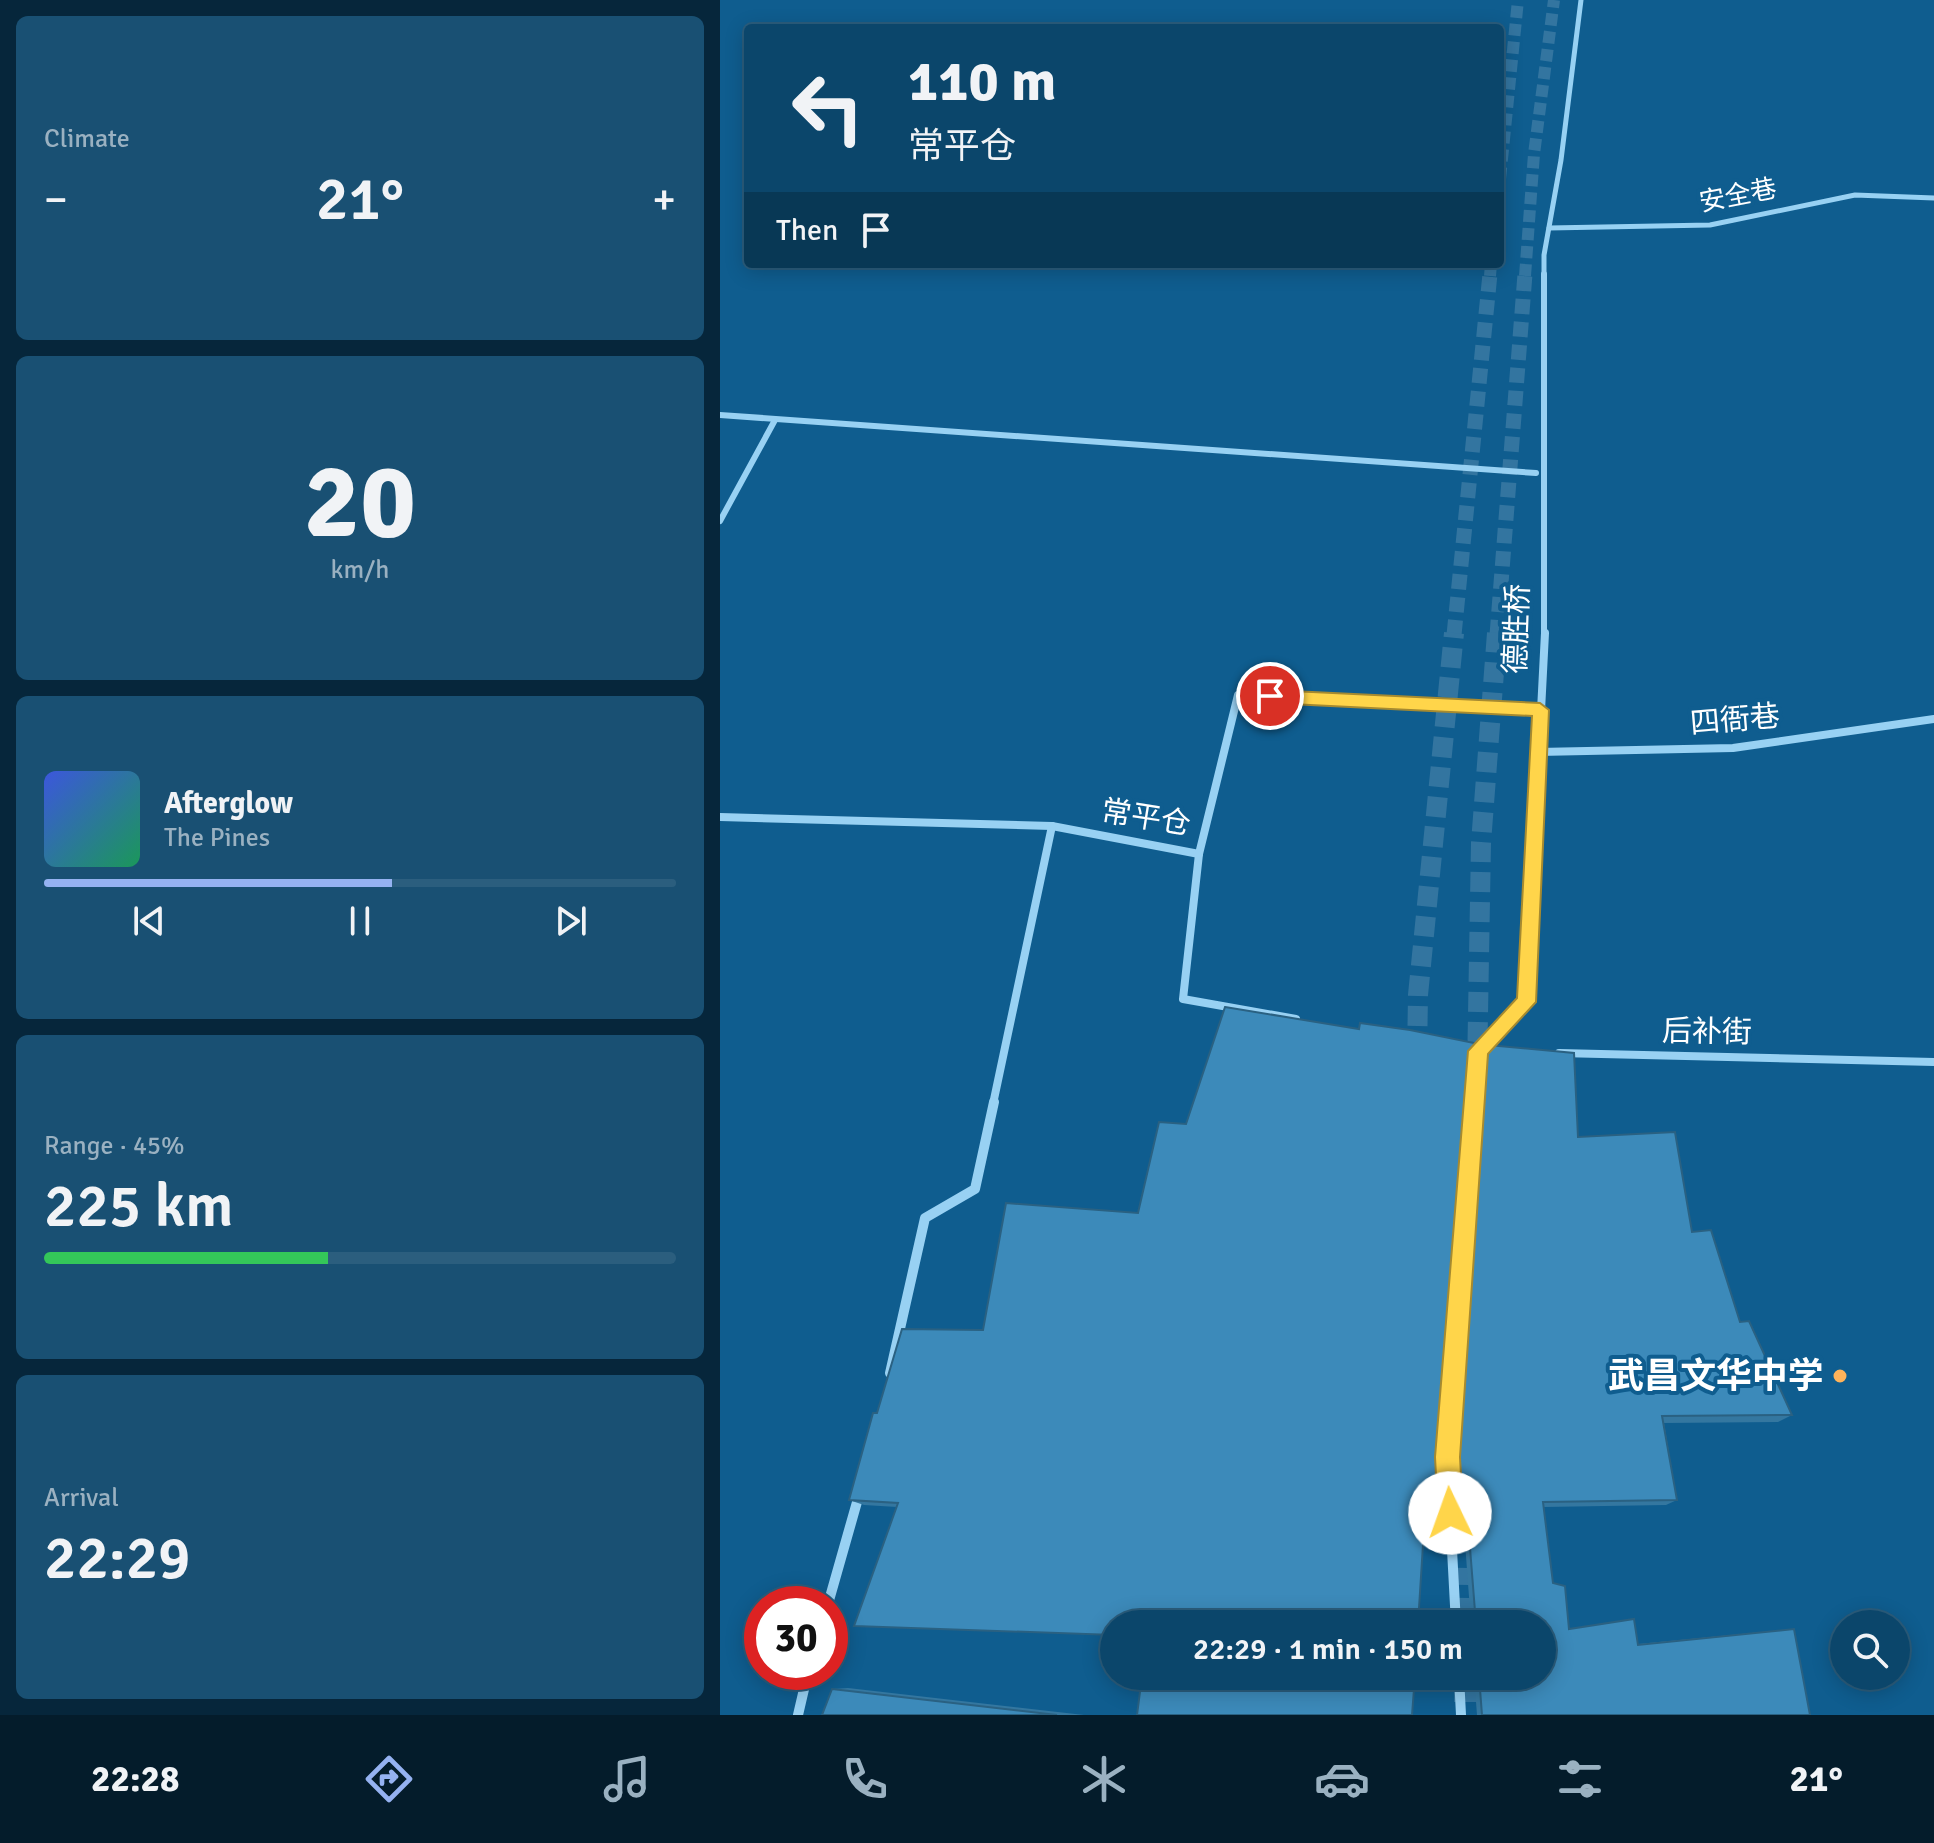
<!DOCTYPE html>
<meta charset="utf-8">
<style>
body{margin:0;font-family:Signika,"Noto Sans SC",sans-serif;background:#195073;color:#f1f3f6;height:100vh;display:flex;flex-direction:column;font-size:30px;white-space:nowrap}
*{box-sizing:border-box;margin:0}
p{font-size:26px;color:#9ab1c1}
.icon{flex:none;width:44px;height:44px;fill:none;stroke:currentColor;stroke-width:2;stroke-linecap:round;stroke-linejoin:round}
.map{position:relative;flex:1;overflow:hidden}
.panel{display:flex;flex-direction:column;gap:16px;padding:16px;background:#06263b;width:720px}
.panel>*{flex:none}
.hud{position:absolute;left:24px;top:24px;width:760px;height:244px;border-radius:8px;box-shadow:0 4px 20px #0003,0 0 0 2px #2b5e7e;background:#0b466b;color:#f1f3f6;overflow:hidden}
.fabs{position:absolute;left:1110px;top:1610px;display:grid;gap:16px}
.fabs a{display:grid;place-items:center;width:80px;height:80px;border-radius:50%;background:#0b466b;box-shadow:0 4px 20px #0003,0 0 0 2px #2b5e7e;font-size:40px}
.speed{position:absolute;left:24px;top:1586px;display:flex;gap:16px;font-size:40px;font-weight:700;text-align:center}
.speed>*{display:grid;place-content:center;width:104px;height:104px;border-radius:50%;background:#0b466b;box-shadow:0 4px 20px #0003,0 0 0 2px #2b5e7e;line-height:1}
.speed .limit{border:12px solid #d22;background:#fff;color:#111}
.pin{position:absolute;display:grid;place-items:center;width:68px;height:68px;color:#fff;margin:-34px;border:4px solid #fff;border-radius:50%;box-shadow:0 2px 8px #0007}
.me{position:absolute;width:88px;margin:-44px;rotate:357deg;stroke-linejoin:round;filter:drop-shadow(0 0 6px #0008)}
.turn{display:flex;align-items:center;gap:28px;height:168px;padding:0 32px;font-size:36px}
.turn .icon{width:104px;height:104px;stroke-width:2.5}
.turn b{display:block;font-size:56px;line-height:68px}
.then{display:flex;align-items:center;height:76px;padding:0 32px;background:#0003;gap:16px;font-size:30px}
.big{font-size:60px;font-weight:600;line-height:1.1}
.panel .widget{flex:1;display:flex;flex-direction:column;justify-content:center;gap:12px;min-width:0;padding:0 28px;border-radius:12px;background:#195073}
.panel .dial{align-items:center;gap:0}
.dial b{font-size:104px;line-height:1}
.song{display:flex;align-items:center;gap:24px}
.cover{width:96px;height:96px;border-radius:12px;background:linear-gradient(135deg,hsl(230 70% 55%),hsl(150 70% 35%))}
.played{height:8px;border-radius:4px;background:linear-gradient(90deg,#95b2f1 55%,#2b5e7e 55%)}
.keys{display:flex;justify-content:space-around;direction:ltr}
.heat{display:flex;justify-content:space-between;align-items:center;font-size:44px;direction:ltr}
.charge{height:12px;border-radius:6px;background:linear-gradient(90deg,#34c759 45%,#2b5e7e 0)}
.trip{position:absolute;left:380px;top:1610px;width:456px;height:80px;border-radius:40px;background:#0b466b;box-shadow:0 4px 20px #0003,0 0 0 2px #2b5e7e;font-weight:600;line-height:80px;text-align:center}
.tab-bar{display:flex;height:128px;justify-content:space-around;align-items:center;background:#041c2b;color:#9ab1c1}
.tab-bar .icon{width:56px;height:56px}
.tab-bar .active{color:#95b2f1}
.tab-bar b{font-size:36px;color:#f1f3f6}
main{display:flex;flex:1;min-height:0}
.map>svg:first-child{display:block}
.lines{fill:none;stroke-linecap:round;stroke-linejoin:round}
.primary-tunnel-far3{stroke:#3375a0;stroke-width:12;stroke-dasharray:12 6;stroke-linecap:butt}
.primary-tunnel-far2{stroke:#3375a0;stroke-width:15;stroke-dasharray:15 8;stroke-linecap:butt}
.primary-tunnel-far1{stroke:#3375a0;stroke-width:20;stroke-dasharray:20 10;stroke-linecap:butt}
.primary-tunnel{stroke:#3375a0;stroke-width:26;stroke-dasharray:26 13;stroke-linecap:butt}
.street-far3{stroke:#98d1f3;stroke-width:5}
.street-far2{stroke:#98d1f3;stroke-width:6}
.street-far1{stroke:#98d1f3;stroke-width:8}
.street{stroke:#98d1f3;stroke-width:10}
.wall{fill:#3477a0}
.building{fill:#3c8aba;stroke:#2a6182;stroke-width:2}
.route{fill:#ffd54a;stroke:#a68a30;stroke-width:2}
.poi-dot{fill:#ffb35a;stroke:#0f5d8f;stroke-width:3}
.labels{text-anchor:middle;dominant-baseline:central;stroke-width:8;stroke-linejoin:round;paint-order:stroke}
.far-street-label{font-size:26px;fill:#fff;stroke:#0f5d8f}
.street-label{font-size:30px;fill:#fff;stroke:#0f5d8f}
.near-poi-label{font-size:36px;font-weight:bold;fill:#fff;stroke:#0f5d8f;text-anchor:end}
</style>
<main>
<section class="panel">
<div class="widget"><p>Climate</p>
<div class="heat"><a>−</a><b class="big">21°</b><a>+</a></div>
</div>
<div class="widget dial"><b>20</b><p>km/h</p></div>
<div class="widget">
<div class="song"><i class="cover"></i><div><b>Afterglow</b><p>The Pines</p></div></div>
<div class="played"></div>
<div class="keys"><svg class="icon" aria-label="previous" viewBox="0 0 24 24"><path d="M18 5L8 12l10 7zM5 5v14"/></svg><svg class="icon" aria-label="pause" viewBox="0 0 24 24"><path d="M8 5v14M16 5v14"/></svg><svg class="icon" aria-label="next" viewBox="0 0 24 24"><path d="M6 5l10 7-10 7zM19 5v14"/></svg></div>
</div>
<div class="widget"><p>Range · 45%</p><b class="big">225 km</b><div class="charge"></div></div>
<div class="widget"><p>Arrival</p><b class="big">22:29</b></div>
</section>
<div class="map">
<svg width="1214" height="1715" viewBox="0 0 1214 1715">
<rect width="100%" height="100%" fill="#0f5d8f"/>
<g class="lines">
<g class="primary-tunnel-far3">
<path d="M 780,179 L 798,0"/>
<path d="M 770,276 L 771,264"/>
<path d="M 805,276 L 814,154 L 834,0"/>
</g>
<g class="primary-tunnel-far2">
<path d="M 734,635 L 770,274"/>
<path d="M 777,635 L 805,274"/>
</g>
<g class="primary-tunnel-far1">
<path d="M 697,1056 L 698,995 L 734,633"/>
<path d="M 757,1072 L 761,843 L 777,633"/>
</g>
<g class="primary-tunnel">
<path d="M 755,1212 L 756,1116"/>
<path d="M 748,1624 L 749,1568"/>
<path d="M 747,1676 L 747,1715"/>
</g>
<g class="street-far3">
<path d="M 829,228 L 990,225 L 1135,195 L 1214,198"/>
<path d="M 824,276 L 824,255 L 841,160 L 861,0"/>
</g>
<g class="street-far2">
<path d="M 824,274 L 824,635"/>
<path d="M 0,415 L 816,473"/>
<path d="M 0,521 L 55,420"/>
</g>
<g class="street-far1">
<path d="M 818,752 L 1013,748 L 1214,719"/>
<path d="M 0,817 L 332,826 L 479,854 L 518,695 L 820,710"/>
<path d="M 479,854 L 463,999 L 576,1019"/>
<path d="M 839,1053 L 1214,1062"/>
<path d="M 273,1104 L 332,826"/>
<path d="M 754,1104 L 758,1051 L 806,1002 L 825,633"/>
</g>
<g class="street">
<path d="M 170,1373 L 205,1218 L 255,1189 L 274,1102"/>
<path d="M 108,1604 L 139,1495"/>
<path d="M 736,1624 L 727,1457 L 754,1102"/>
<path d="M 739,1676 L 741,1715"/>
<path d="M 78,1715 L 88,1672"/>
</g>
</g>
<g class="wall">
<path d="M 768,1045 L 858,1137 L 972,1232 L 1020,1322 L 1072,1415 L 1058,1422 L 944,1423 L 957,1500 L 946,1505 L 824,1507 L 833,1583 L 849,1628 L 918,1644 L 1074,1629 L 1090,1715 L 757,1715 L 754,1676 L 822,1676 L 822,1624 L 751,1624 L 742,1502 L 737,1502 L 735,1457 L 764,1060 Z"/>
<path d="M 723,1450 L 725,1497 L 721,1502 L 177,1507 L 144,1505 L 129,1500 Z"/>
<path d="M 128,1688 L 364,1715 L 102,1715 L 112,1689 Z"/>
</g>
<g class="building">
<path d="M 505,1007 L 639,1029 L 640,1023 L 690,1030 L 754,1043 L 723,1450 L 725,1497 L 706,1497 L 698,1624 L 394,1624 L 394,1635 L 134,1626 L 178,1503 L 129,1500 L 153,1413 L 157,1413 L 182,1329 L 263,1330 L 286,1203 L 418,1213 L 439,1122 L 466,1124 Z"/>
<path d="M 768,1045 L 854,1053 L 858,1137 L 955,1132 L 972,1232 L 991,1230 L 1020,1322 L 1029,1321 L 1072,1415 L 942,1416 L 957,1500 L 823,1502 L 833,1583 L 845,1586 L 849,1629 L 914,1619 L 918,1645 L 1074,1629 L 1090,1715 L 762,1715 L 759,1676 L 822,1676 L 822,1624 L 756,1624 L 746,1497 L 742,1497 L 739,1451 Z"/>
<path d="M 422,1676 L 695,1676 L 692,1715 L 417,1715 Z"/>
<path d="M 112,1689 L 337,1715 L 102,1715 Z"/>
</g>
<path class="route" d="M 550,690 L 820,703 L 829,710 L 816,1002 L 768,1054 L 740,1457 L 743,1513 L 739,1521 L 730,1525 L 722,1521 L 718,1513 L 715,1457 L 748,1051 L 797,998 L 812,716 L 550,703 L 542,696 Z"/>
<circle class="poi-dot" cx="1120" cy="1376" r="8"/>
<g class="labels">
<g class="far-street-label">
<text transform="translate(1018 196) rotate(-11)">安全巷</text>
</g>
<g class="street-label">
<text transform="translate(797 629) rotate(-88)">德胜桥</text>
<text transform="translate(1015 720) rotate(-5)">四衙巷</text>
<text transform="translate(426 818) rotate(9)">常平仓</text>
<text transform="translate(987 1032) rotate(1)">后补街</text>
</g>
<g class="near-poi-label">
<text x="1104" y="1376">武昌文华中学</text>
</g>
</g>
</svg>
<div class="fabs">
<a><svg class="icon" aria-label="search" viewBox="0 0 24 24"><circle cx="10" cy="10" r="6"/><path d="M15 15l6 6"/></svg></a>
</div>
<div class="speed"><div class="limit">30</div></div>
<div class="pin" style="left:550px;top:696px;background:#d93025"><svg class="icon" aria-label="arrive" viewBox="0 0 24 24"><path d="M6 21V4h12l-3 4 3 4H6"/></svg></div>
<svg class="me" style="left:730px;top:1513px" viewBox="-20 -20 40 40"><circle r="19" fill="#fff"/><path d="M0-13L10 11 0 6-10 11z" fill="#ffd54a"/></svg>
<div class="trip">22:29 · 1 min · 150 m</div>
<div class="hud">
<div class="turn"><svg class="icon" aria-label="left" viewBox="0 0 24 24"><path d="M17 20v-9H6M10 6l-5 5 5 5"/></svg><div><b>110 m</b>常平仓</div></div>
<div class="then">Then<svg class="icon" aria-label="arrive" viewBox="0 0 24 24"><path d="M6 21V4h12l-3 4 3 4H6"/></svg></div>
</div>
</div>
</main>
<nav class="tab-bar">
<b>22:28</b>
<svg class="icon active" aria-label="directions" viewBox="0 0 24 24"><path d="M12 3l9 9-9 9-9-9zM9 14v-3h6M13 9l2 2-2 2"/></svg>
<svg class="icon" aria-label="music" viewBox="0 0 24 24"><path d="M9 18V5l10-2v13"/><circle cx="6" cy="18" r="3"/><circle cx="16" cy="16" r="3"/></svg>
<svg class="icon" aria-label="phone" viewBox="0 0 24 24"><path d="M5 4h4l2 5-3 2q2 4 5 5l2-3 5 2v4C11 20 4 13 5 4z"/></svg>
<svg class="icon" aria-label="climate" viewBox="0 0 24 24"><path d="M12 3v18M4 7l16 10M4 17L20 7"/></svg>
<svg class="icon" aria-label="car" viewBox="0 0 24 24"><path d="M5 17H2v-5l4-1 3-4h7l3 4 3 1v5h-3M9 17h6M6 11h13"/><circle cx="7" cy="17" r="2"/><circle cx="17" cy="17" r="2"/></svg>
<svg class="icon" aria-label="filters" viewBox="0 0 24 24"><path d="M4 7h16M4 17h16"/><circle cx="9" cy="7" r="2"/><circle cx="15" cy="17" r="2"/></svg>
<b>21°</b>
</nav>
